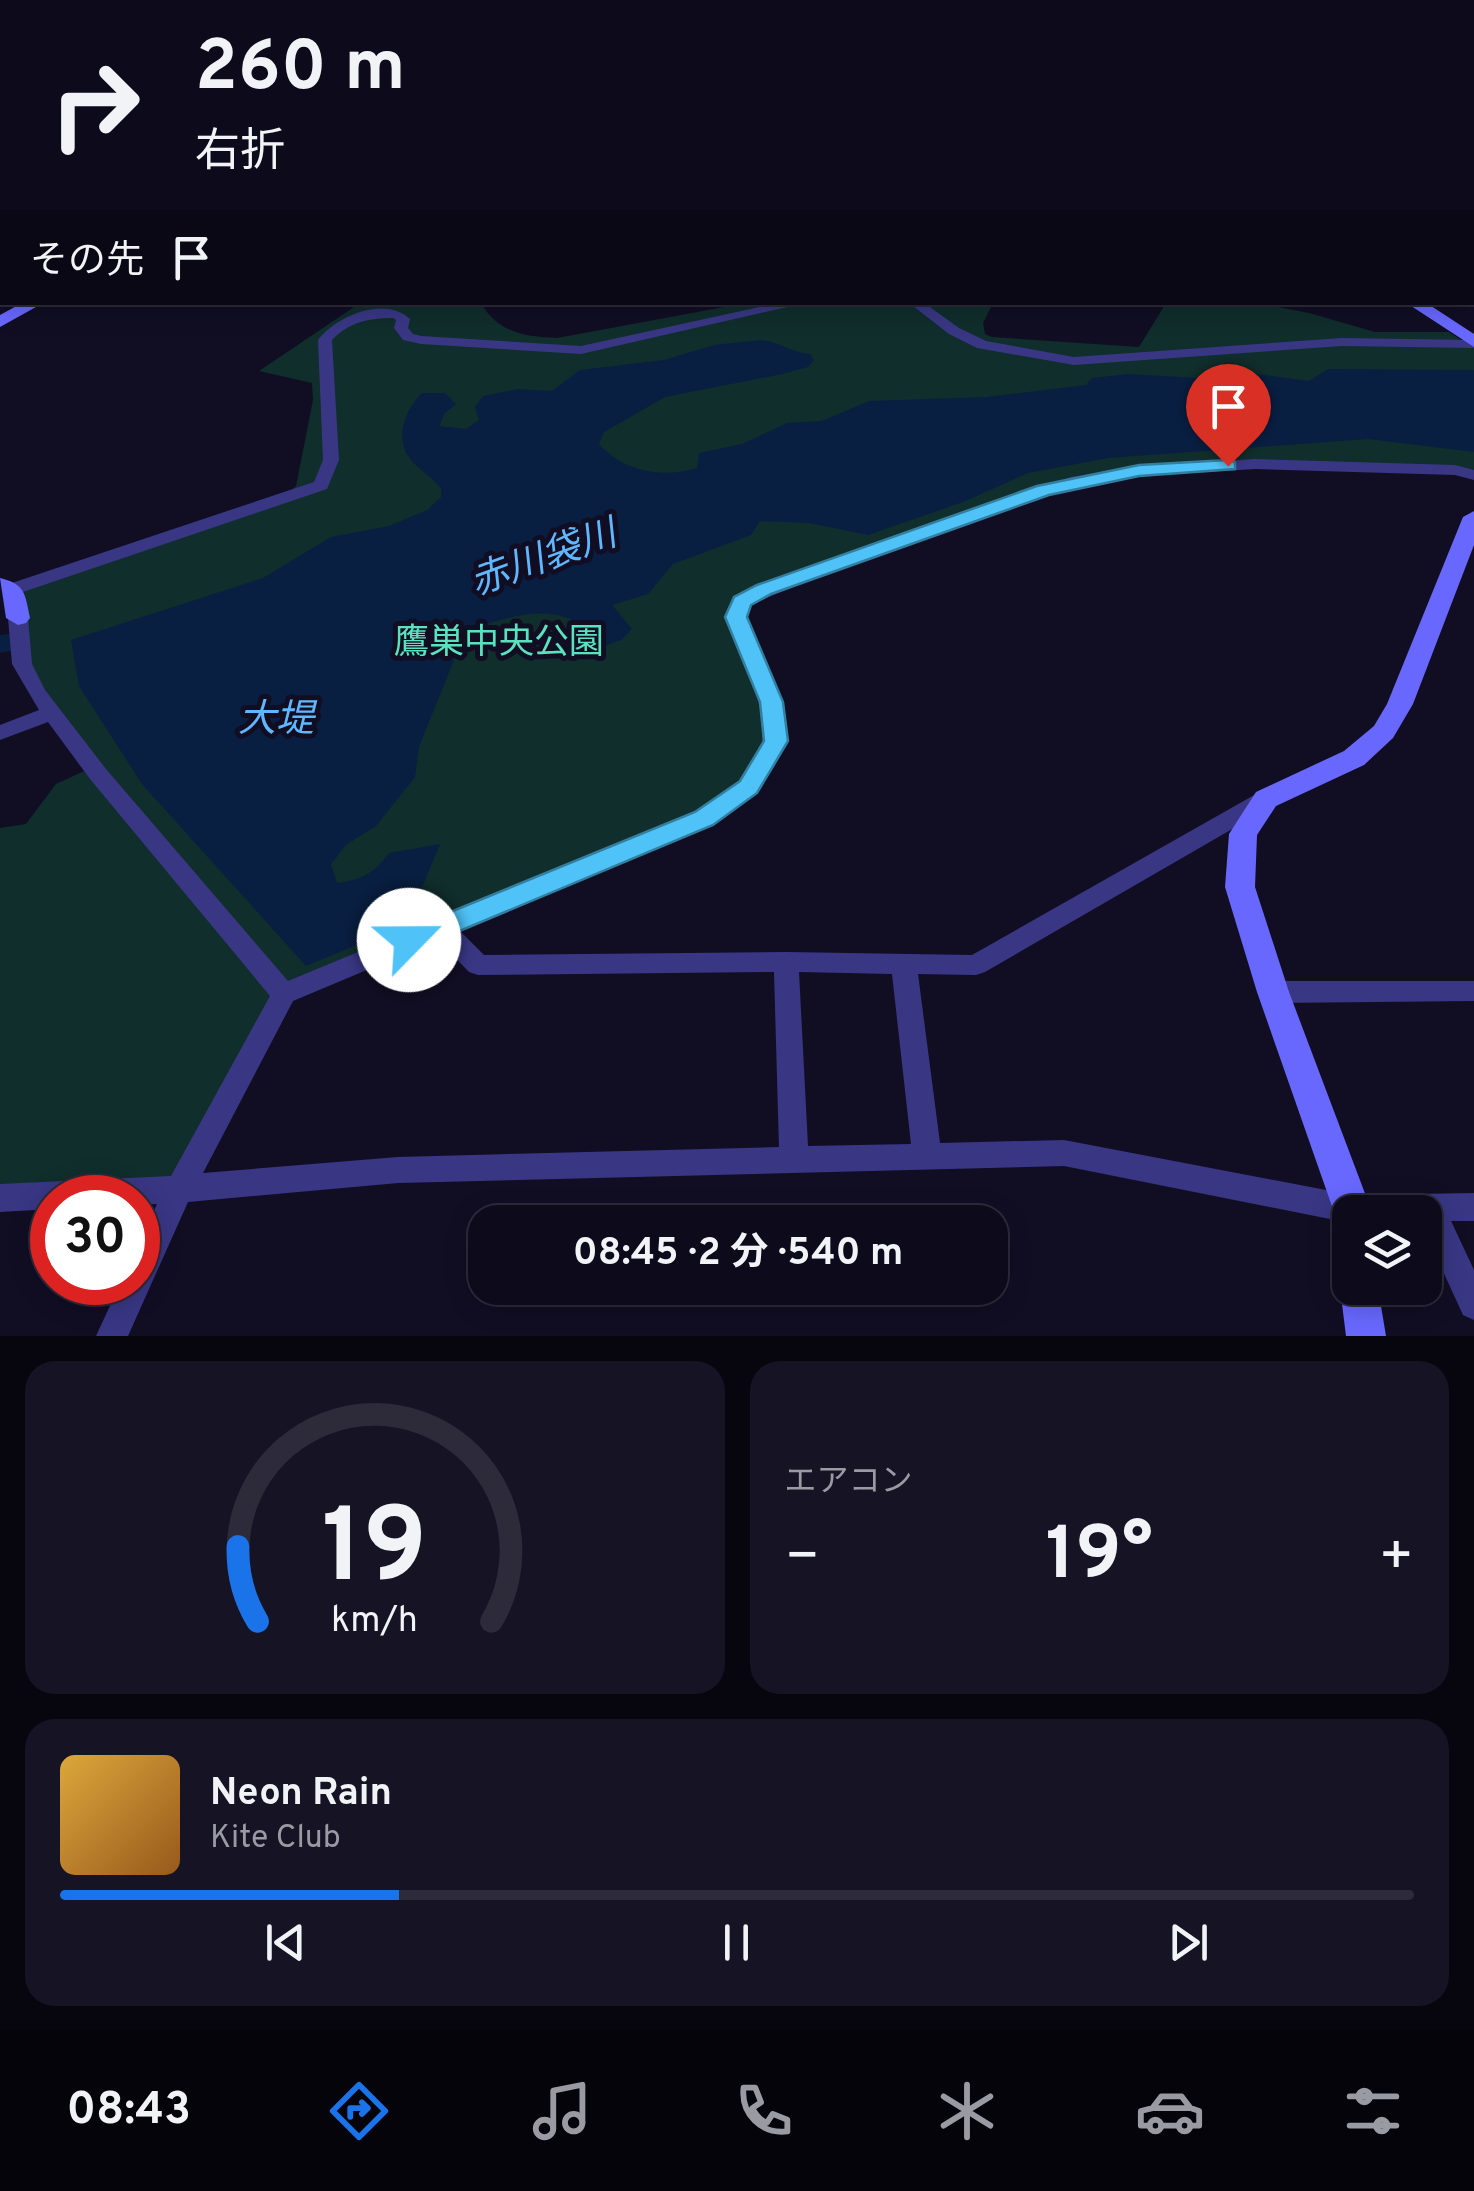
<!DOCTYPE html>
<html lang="ja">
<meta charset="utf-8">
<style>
body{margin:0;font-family:Overpass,"Noto Sans JP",sans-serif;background:#161324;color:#f1f3f6;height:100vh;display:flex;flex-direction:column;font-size:38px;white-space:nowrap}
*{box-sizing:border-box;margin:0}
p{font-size:32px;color:#9a9aa3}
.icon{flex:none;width:55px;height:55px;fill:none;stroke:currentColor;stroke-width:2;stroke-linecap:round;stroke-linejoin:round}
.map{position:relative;height:1336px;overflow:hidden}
.details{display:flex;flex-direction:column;gap:25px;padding:25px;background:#07060f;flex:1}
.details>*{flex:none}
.guide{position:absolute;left:0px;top:0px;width:1475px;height:305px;box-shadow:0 5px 25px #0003,0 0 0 2px #2d2b3a;background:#0d0a1b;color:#f1f3f6;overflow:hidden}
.tools{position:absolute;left:1332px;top:1195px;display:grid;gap:20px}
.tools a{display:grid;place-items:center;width:110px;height:110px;border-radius:20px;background:#0d0a1b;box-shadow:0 5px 25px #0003,0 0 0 2px #2d2b3a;font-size:50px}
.speed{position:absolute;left:30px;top:1175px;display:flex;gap:20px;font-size:50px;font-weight:700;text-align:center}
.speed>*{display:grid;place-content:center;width:130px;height:130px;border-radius:50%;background:#0d0a1b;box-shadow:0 5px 25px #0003,0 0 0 2px #2d2b3a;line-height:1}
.speed .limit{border:15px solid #d22;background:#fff;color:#111}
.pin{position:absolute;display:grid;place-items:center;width:85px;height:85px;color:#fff;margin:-102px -42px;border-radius:50% 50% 50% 0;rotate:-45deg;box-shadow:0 0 10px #0007}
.pin .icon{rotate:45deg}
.me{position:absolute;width:110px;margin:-55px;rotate:67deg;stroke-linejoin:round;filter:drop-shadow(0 0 8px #0008)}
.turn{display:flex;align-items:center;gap:35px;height:210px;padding:0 30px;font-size:45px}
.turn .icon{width:130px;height:130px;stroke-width:2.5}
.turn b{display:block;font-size:70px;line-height:85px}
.then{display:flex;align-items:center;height:95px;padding:0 30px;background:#0003;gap:20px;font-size:38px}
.big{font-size:75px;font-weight:700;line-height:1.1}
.details .widget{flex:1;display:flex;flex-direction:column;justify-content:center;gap:15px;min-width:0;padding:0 35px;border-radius:30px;background:#161324}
.details .dial{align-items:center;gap:0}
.dial svg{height:260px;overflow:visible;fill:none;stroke:#2d2b3a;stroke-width:7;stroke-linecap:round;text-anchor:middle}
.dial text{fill:#f1f3f6;stroke:none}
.song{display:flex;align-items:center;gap:30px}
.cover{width:120px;height:120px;border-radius:15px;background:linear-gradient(135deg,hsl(40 70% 55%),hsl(30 70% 35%))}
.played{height:10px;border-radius:5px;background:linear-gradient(90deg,#1a73e8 25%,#2d2b3a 25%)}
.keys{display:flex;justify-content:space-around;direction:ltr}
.heat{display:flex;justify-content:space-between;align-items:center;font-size:55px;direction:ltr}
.details .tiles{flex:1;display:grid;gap:25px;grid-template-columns:1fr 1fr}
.widget:last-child{grid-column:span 2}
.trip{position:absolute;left:468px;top:1205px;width:540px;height:100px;border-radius:30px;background:#0d0a1b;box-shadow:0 5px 25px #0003,0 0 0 2px #2d2b3a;font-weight:700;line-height:100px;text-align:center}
.dock{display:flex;height:160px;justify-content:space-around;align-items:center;background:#05040b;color:#9a9aa3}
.dock .icon{width:70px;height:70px}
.dock .current{color:#1a73e8}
.dock b{font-size:45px;color:#f1f3f6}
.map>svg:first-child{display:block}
.green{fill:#102e2c}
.water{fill:#081f42}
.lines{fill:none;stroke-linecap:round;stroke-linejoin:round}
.stream{stroke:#081f42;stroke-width:2.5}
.river{fill:#081f42;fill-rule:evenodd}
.street{fill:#393784;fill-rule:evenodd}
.secondary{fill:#6868ff;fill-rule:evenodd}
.highway{fill:#ff4ca5;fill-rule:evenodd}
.route{fill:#4fc3f7;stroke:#337fa1;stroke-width:2.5}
.labels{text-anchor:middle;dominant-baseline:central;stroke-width:10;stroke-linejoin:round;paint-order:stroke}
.park-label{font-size:35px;fill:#59e2bd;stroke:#110e24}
.water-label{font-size:38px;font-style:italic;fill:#5fb8ff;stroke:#110e24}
</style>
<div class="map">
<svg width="1474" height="1336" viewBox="0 0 1474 1336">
<rect width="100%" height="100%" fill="#110e24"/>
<g class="green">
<path d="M 857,0 L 1474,0 L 1474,74 L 1472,2 Z"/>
<path d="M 1251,302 L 1309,313 L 1375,332 L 1449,332 L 1467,344 L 1474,344 L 1474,475 L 1255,464 L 1077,481 L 742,602 L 776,741 L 724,807 L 284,994 L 179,1189 L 0,1198 L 0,828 L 26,824 L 56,784 L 93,767 L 36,692 L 13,589 L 283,498 L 296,486 L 313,400 L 312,383 L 259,371 L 360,303 L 481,303 C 497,332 525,337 557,338 L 746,303 L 993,303 L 983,323 L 985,334 L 992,337 L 1139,347 L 1166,303 Z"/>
</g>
<path class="water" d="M 760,340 C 779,341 792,353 810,354 L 814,360 L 808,367 L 782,374 L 665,397 L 604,432 L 599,444 C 623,471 662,479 697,468 L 699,453 L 742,444 L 787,423 L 822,421 L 869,401 L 986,397 L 1086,385 L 1092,378 L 1129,374 L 1199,378 L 1234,371 L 1309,381 L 1328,369 L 1474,370 L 1474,452 L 1368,439 L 1108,458 L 1028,473 L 963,502 L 868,535 L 809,523 L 760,521 L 751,535 L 673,564 L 648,594 L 612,605 L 632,629 L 621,640 L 605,646 C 592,640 587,626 575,621 C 538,604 503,620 466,630 L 419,747 L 415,777 L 376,826 L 346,845 L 331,864 L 337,883 C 362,880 374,873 389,853 L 440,844 L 423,885 L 385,933 L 306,966 L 142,784 L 79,686 L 71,640 L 263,578 L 331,537 L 389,526 L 427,510 L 441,497 L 441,489 C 433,477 420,471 411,460 C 393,438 405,410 422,393 L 445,393 L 456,404 L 445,413 L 439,426 L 466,429 L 479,420 L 475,407 L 483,396 L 519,389 L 552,391 L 580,370 L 664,360 L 714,345 Z"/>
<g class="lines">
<path class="stream" d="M 937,0 L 949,2"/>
<path class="river" d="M 10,634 L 20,637 L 25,643 L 20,649 L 0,653 L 0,635 Z"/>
<g class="street">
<path d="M 2,56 L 2,62 L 0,63 L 0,57 Z"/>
<rect x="1472" y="169" width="2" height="6"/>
<rect x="1472" y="202" width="2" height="6"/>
<path d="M 782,302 L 809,302 L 581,354 L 421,344 L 403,340 L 394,328 L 396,320 L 393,318 C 369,318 349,322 332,340 L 339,460 L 327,489 L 20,593 L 6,593 L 4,589 L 6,585 L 314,482 L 323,460 L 318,340 C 336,316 385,295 410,319 L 408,328 L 413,334 L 421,336 L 581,346 Z"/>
<path d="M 908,302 L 923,302 L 959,328 L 986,341 L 1074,357 L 1342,338 L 1474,340 L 1474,348 L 1342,346 L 1074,365 L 977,348 L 949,334 Z"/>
<path d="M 1255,459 L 1455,465 L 1474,470 L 1474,480 L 1455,475 L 1255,469 L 1139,476 L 1080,485 L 832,571 L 749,605 L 746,617 C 783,718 820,753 712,824 L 460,931 L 484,955 L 786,952 L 972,955 L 1256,794 L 1272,794 L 1275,800 L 1272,806 L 985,972 L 976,975 L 918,974 L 940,1143 L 1064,1140 L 1352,1195 L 1474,1193 L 1474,1221 L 1451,1221 L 1474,1270 L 1474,1320 L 1463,1315 L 1425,1232 L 1425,1212 L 1350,1212 L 1350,1223 L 1064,1166 L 398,1183 L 188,1202 L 128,1336 L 96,1336 L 121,1282 L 138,1282 L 138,1247 L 157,1204 L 138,1205 L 138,1198 L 52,1198 L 52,1209 L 0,1212 L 0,1184 L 171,1176 L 270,996 L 90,779 L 48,722 L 0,740 L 0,725 L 39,710 L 12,664 L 8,618 L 11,614 L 18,612 L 28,618 L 32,664 L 45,690 L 106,769 L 288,981 L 696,812 C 716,800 739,788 752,769 C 782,726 741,659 726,617 L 734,598 L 820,563 L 1071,477 L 1139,466 ZM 438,940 L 469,972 L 478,975 L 774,972 L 779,1147 L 398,1157 L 203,1173 L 293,1001 ZM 799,972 L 892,974 L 911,1144 L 808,1146 Z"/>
<path d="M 1273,981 L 1474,981 L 1474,1001 L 1273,1003 L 1264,999 L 1260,992 L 1264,985 Z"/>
</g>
<g class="secondary">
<path d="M 1209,0 L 1223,0 L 1224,2 L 1211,2 Z"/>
<rect x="1472" y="50" width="2" height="6"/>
<path d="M 24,302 L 45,302 L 0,327 L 0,315 Z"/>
<path d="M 1405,302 L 1425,302 L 1474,334 L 1474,347 Z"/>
<path d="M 1474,511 L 1474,545 L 1413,704 L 1393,738 L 1364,765 L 1276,806 L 1257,835 L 1255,887 L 1289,992 L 1372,1212 L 1350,1212 L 1350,1228 L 1340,1224 L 1334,1212 L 1257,992 L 1225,887 L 1229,834 L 1256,792 L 1344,751 L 1374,726 L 1387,704 L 1463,517 Z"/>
<path d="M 0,578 C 25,584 25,593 30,618 L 26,623 L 18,625 L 6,618 Z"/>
<path d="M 1350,1273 L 1350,1288 L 1378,1288 L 1386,1336 L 1346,1336 L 1340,1288 Z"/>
</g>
<g class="highway">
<path d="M 77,0 L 96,0 L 97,2 L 79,2 Z"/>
<rect x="1472" y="219" width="2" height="11"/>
</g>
</g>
<path class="route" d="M 1228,460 L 1235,462 L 1235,469 L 1139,476 L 1049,495 L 771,594 L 751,605 L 747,617 L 783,702 L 788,741 L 757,793 L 713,825 L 419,948 L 409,952 L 399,948 L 395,940 L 399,933 L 695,812 L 740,781 L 764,741 L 760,702 L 725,617 L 734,597 L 757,585 L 1037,486 L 1139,465 Z"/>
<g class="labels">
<g class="park-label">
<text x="499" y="644">鷹巣中央公園</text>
</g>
<g class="water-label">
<text transform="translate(544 560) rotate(-20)">赤川袋川</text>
<text x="276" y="721">大堤</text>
</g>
</g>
</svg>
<div class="tools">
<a><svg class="icon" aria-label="layers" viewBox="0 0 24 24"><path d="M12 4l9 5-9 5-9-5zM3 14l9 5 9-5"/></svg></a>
</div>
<div class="speed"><div class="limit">30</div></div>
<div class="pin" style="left:1228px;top:466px;background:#d93025"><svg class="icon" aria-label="arrive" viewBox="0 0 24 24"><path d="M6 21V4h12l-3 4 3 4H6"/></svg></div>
<svg class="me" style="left:409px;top:940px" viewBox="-20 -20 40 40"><circle r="19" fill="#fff"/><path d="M0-13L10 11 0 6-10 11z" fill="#4fc3f7"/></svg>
<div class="trip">08:45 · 2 分 · 540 m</div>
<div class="guide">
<div class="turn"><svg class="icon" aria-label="right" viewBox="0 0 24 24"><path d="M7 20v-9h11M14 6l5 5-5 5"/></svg><div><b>260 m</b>右折</div></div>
<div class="then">その先<svg class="icon" aria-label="arrive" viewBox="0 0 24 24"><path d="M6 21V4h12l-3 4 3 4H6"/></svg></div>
</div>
</div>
<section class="details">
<div class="tiles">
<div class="widget dial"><svg viewBox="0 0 100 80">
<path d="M14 69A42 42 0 1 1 86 69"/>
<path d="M14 69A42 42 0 0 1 8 46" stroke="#1a73e8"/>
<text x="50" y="56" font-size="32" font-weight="700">19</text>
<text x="50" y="72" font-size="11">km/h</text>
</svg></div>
<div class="widget"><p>エアコン</p>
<div class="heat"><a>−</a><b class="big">19°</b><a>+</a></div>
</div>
<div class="widget">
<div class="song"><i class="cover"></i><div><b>Neon Rain</b><p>Kite Club</p></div></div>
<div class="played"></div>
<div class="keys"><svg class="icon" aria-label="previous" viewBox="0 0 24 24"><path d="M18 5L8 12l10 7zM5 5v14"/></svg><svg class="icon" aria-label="pause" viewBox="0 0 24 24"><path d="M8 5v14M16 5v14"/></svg><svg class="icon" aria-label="next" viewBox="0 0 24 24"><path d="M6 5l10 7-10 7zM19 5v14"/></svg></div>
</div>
</div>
</section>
<nav class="dock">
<b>08:43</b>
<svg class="icon current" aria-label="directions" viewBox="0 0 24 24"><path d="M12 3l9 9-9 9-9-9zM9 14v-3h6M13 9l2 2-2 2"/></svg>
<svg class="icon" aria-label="music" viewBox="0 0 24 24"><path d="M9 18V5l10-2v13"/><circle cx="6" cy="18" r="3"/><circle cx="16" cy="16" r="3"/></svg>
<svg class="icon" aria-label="phone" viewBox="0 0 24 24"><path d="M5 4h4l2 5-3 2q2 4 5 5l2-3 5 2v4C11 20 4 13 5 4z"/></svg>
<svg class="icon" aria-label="climate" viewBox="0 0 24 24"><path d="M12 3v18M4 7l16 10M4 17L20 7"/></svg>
<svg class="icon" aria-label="car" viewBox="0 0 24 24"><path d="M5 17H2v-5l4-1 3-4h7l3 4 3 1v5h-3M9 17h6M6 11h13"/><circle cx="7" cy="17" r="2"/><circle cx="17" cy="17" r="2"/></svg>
<svg class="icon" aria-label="filters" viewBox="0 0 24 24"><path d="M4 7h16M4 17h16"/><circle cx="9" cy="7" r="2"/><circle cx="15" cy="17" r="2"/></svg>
</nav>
